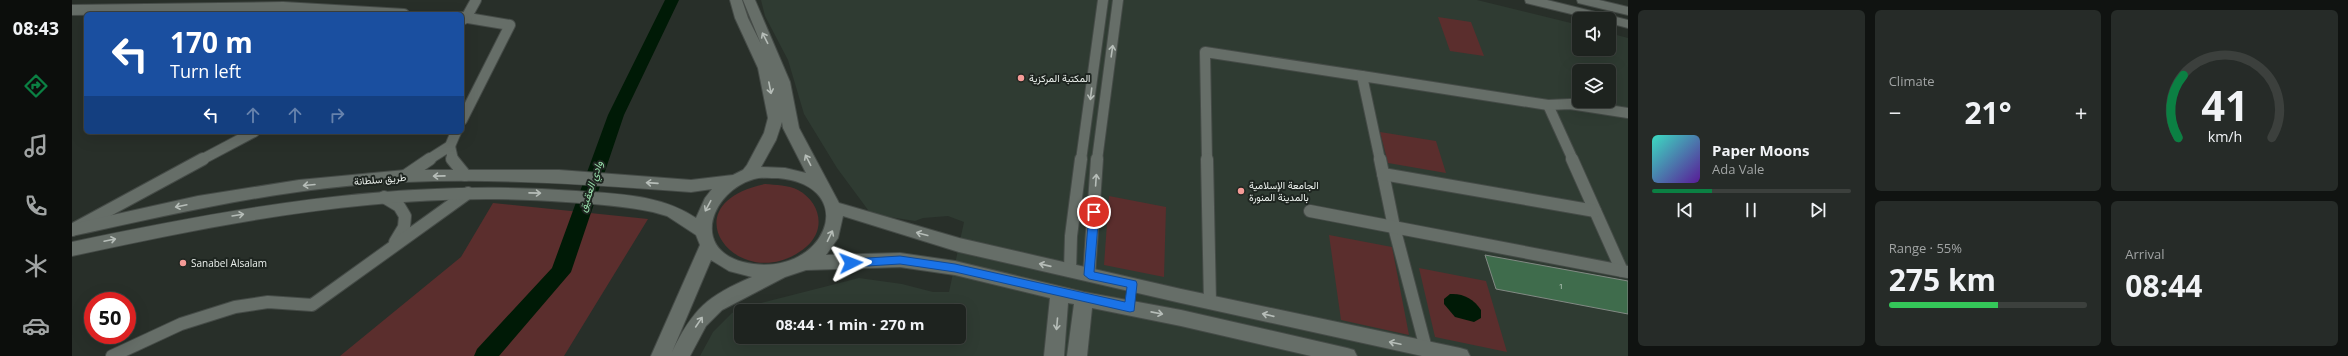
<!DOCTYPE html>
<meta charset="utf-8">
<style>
body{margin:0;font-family:"Open Sans",Vazirmatn,sans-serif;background:#262b28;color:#f1f3f6;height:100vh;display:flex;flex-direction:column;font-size:15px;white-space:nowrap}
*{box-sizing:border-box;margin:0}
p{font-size:13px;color:#a1a4a4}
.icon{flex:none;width:22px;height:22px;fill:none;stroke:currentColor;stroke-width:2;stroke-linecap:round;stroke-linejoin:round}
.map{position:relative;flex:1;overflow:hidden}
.side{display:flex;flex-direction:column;gap:10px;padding:10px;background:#101311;width:720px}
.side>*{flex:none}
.banner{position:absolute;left:12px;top:12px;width:380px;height:122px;border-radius:6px;box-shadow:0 4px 16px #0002,0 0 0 1px #3c403d;background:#1a4fa0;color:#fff;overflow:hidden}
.buttons{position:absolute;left:1500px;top:12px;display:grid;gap:8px}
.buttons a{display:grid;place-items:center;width:44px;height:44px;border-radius:6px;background:#1e231f;box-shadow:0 4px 16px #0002,0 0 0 1px #3c403d;font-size:20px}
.speed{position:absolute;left:12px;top:292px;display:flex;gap:8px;font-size:20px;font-weight:700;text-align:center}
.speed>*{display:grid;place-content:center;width:52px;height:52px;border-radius:50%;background:#1e231f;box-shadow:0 4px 16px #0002,0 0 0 1px #3c403d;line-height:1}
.speed .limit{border:6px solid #d22;background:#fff;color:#111}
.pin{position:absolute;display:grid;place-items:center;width:34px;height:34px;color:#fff;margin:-17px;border:2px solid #fff;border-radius:50%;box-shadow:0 1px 4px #0007}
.me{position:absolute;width:44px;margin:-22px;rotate:87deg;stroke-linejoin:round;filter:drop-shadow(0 0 3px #0008)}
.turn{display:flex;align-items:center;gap:14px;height:84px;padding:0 20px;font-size:18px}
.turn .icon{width:52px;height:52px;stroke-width:2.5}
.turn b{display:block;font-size:28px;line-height:34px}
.lanes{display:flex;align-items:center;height:38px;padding:0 20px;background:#0003;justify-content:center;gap:20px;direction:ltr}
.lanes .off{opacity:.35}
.big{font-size:30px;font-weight:700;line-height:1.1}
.side .card{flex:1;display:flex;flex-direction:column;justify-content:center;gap:6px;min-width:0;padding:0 14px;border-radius:6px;background:#262b28}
.side .dial{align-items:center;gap:0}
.dial svg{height:104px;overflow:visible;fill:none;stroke:#3c403d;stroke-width:7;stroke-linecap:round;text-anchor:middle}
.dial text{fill:#f1f3f6;stroke:none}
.song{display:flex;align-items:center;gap:12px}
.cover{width:48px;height:48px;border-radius:6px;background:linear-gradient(135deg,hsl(170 70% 55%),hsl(270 70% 35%))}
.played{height:4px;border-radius:2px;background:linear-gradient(90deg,#0b8043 30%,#3c403d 30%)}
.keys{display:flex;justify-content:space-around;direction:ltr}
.heat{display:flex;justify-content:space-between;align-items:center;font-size:22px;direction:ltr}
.charge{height:6px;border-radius:3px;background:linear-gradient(90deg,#34c759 55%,#3c403d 0)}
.side .tiles{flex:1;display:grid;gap:10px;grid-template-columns:repeat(3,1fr)}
.card:first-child{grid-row:span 2}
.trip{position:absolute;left:662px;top:304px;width:232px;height:40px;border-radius:6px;background:#1e231f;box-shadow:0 4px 16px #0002,0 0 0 1px #3c403d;font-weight:700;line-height:40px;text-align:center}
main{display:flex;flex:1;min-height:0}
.menu{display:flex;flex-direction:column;width:72px;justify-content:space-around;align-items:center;background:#0c0e0c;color:#a1a4a4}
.menu .icon{width:28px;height:28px}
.menu .selected{color:#0b8043}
.menu b{font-size:18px;color:#f1f3f6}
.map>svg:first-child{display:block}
.built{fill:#2f3b32;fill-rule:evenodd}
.green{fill:#5b2e2d}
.water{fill:#001a06}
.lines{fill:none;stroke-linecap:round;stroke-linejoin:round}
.river{fill:#001a06;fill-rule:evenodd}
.building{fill:#3f6c4c;stroke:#828a84}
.street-far1-casing{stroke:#454b47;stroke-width:12}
.street-casing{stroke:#454b47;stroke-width:14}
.secondary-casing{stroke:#454b47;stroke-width:2}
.street-far1{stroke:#666e68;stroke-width:10}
.street{stroke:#666e68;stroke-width:12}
.secondary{fill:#666e68;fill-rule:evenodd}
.oneway{stroke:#b6bdb8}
.route{fill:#1a73e8;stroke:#114b97}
.poi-dot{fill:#f59b97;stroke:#1e2520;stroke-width:1.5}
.labels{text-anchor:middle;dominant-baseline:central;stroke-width:4;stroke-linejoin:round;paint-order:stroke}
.number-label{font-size:8px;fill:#c1d0c5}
.poi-label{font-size:10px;fill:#ecf1ed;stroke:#1e2520;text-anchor:start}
.street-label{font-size:10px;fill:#ecf1ed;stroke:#1e2520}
.water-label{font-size:11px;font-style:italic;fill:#97deab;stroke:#1e2520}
</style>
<main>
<nav class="menu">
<b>08:43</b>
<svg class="icon selected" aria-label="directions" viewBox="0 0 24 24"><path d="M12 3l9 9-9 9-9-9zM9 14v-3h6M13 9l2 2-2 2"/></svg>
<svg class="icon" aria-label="music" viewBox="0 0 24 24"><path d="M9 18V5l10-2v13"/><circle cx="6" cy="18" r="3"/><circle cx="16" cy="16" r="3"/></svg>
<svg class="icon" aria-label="phone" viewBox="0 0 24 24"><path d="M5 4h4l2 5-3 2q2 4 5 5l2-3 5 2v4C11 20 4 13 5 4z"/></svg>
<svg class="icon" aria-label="climate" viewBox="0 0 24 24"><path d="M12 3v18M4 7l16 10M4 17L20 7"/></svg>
<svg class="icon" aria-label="car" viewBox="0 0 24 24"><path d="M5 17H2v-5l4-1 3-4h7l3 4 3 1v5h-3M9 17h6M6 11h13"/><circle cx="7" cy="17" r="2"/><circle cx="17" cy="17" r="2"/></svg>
</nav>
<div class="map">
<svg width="1556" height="356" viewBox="0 0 1556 356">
<rect width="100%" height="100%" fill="#282f29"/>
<path class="built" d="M 689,0 L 1405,0 L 1507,25 L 1507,49 L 1537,49 L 1537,33 L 1556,38 L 1556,356 L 628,356 L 641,332 L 660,313 L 677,306 L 787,278 L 830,284 L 861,292 L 877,292 L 892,222 L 876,216 L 851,218 L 843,221 L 799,214 L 765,168 L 732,114 L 716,60 L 693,16 ZM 1507,71 L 1537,71 L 1537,101 L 1507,101 ZM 669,311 L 887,311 L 887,337 L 669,337 Z"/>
<g class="green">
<path d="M 1366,17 L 1399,22 L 1412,56 L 1378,51 Z"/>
<path d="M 1308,132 L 1364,141 L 1374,173 L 1316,163 Z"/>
<path d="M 693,184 C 704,185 716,185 726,190 C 748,202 755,229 734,247 C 670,300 592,205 693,184 Z"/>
<path d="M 1037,196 L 1094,207 L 1092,277 L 1032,265 Z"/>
<path d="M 421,203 L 576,219 L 492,356 L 268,356 L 389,257 Z"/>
<path d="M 1257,235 L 1320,247 L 1337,335 L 1269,320 Z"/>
<path d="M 1347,268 L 1414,281 L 1435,352 L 1363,337 Z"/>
</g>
<path class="water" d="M 1378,294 C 1391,293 1402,299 1409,310 L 1409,318 L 1402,322 L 1383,317 L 1372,304 L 1372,299 Z"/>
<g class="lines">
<path class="river" d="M 593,0 L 607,0 L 552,115 L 499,272 L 427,356 L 402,356 L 405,349 L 480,268 L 536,115 Z"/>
</g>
<path class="building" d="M 1413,255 L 1556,281 L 1556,314 L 1424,289 Z"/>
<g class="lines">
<defs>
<g id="street-far1">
<path d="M 0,10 L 211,7 L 332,14"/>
<path d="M 390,17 L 438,25 L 390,120"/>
<path d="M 390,20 L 394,18 L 404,0"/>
<path d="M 1476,105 L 1501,160"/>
<path d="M 378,146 L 381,160"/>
<path d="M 129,160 L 182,132"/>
<path d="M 356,160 L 378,146 L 384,132"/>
<path d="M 1009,160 L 1031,0"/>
<path d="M 1025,160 L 1046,0"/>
<path d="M 1135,160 L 1133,52 L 1290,76"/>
<path d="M 1308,160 L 1290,76 L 1476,105 L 1498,104 L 1556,113"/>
</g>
<g id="street">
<path d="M 380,159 L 393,175"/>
<path d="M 1135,159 L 1138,302"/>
<path d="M 1308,159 L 1322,227 L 1356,356"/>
<path d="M 1500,159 L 1550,271"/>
<path d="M 1311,174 L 1523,211"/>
<path d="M 333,176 L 358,159"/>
<path d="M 312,197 L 327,206 L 333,216 L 332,227 L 323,242"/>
<path d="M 1238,211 L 1556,272"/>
<path d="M 0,230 L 131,159"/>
<path d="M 998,271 L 999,236 L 1009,159"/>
<path d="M 1017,275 L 1025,159"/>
<path d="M 40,356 L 109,324 L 163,307 L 196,302 L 240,305 L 396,193"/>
</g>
<g id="secondary">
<path d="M 658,0 L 670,0 L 676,18 L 689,44 L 671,0 L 683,0 L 718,82 L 727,128 L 767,203 L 887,238 L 1109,289 L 1388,348 L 1395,350 L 1398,356 L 1350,356 L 1109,303 L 887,252 L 771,216 L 766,238 L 754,255 L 828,253 L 883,261 L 1012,292 L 1109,310 L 1275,348 L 1282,350 L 1285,356 L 1239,356 L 1109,326 L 1020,308 L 1015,356 L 995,356 L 1002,304 L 996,303 L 992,356 L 972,356 L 978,298 L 883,275 L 828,267 L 734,270 L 713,277 L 650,310 L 634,326 L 618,356 L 579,356 L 628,245 L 624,235 L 595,216 L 581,212 C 553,206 523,204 494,202 C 327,189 163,220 0,256 L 0,242 C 170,206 330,178 504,191 C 545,194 588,194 624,218 L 633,198 L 640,189 L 619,192 C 524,185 429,178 334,182 C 221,186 110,212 0,236 L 0,224 L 126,196 L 227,180 L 333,170 L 487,170 L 619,180 L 661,175 L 671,170 L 675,165 L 692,133 L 696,118 L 686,68 L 663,18 ZM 710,122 L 711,128 L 734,173 L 713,168 L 689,167 L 704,140 ZM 706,178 C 792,186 752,282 671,262 C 618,248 640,191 682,179 C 689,177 698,178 706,178 ZM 639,260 L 657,271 L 680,277 C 635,296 621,309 600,352 Z"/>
<path d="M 1453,0 L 1475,0 L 1556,20 L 1556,28 L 1537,23 L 1537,19 L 1520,19 L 1454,3 Z"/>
<path d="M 1505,0 L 1527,0 L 1556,7 L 1556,15 L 1506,3 Z"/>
</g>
</defs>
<use href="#street-far1" class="street-far1-casing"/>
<use href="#street" class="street-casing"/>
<use href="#secondary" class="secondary-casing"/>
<use href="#street-far1" class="street-far1"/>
<use href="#street" class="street"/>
<use href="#secondary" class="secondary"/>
</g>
<defs><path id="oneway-shaft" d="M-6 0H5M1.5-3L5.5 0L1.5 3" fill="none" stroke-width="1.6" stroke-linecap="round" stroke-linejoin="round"/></defs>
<g class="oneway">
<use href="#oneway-shaft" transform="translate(693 38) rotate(-117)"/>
<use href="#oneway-shaft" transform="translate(1040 51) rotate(-82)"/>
<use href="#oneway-shaft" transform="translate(698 88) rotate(79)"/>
<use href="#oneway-shaft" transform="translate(1019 94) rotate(97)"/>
<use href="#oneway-shaft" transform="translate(736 160) rotate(-117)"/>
<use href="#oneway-shaft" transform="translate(367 176) rotate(179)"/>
<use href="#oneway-shaft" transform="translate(1024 180) rotate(-86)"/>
<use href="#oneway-shaft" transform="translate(580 183) rotate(-176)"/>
<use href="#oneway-shaft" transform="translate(237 185) rotate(175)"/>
<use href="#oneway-shaft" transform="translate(463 193) rotate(1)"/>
<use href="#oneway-shaft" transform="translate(109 206) rotate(168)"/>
<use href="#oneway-shaft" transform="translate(636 206) rotate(118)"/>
<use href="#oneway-shaft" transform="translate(166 215) rotate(-9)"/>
<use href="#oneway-shaft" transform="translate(850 234) rotate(-165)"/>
<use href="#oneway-shaft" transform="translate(758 236) rotate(-64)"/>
<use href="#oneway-shaft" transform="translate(38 240) rotate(-12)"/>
<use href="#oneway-shaft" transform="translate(973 265) rotate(-167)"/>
<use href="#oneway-shaft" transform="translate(1085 313) rotate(11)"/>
<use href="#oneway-shaft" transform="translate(1196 315) rotate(-167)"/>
<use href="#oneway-shaft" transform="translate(627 322) rotate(-56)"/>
<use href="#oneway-shaft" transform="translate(985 324) rotate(95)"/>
<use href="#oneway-shaft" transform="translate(1323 343) rotate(-168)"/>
</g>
<path class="route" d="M 1022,208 L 1027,212 L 1022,272 L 1064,281 L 1065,284 L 1062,311 L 1058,312 L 883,272 L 828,264 L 779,267 L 774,263 L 779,259 L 828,256 L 883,264 L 1053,302 L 1055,287 L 1017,279 L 1012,275 L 1017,212 Z"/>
<g class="poi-dot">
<circle cx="949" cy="78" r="4"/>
<circle cx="1169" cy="191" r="4"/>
<circle cx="111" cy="263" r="4"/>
</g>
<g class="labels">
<g class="number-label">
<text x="1489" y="285">1</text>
</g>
<g class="poi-label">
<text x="957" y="78">المكتبة المركزية</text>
<text x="1177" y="185">الجامعة الإسلامية<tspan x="1177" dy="12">بالمدينة المنورة</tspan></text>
<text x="119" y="263">Sanabel Alsalam</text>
</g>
<g class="street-label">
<text transform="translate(308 179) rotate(-5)">طريق سلطانة</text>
</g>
<g class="water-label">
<text transform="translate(518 186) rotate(-71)">وادي العقيق</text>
</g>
</g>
</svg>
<div class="buttons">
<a><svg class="icon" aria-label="sound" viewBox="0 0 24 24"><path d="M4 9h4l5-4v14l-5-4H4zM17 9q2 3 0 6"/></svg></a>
<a><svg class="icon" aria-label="layers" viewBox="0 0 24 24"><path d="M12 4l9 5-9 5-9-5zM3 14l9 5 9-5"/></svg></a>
</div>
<div class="speed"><div class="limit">50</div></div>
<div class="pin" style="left:1022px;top:212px;background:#d93025"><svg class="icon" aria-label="arrive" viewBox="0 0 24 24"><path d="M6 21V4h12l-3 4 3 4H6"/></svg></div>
<svg class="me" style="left:779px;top:263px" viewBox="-20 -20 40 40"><path d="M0-17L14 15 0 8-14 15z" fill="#1a73e8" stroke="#fff" stroke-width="4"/></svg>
<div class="trip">08:44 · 1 min · 270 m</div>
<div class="banner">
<div class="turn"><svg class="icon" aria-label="left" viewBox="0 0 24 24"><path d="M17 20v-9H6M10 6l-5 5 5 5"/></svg><div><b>170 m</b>Turn left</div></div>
<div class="lanes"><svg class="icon" aria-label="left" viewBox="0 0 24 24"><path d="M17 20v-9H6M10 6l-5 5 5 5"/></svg><svg class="icon off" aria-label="ahead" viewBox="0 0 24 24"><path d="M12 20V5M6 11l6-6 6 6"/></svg><svg class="icon off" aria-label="ahead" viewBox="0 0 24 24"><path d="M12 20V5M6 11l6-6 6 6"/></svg><svg class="icon off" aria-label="right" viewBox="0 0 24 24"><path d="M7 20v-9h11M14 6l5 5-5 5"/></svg></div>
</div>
</div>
<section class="side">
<div class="tiles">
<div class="card">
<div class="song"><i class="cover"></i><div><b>Paper Moons</b><p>Ada Vale</p></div></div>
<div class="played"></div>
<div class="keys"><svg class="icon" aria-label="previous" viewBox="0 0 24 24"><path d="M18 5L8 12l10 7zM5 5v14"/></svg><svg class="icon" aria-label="pause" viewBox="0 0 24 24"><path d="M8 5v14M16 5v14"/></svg><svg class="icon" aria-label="next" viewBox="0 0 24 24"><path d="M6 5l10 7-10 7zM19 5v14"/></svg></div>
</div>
<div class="card"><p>Climate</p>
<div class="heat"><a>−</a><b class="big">21°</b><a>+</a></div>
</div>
<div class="card dial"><svg viewBox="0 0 100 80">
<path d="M14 69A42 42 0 1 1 86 69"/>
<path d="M14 69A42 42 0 0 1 18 21" stroke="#0b8043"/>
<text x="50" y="56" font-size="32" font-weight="700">41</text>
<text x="50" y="72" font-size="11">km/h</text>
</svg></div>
<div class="card"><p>Range · 55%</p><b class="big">275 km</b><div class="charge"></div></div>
<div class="card"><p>Arrival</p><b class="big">08:44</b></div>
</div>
</section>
</main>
